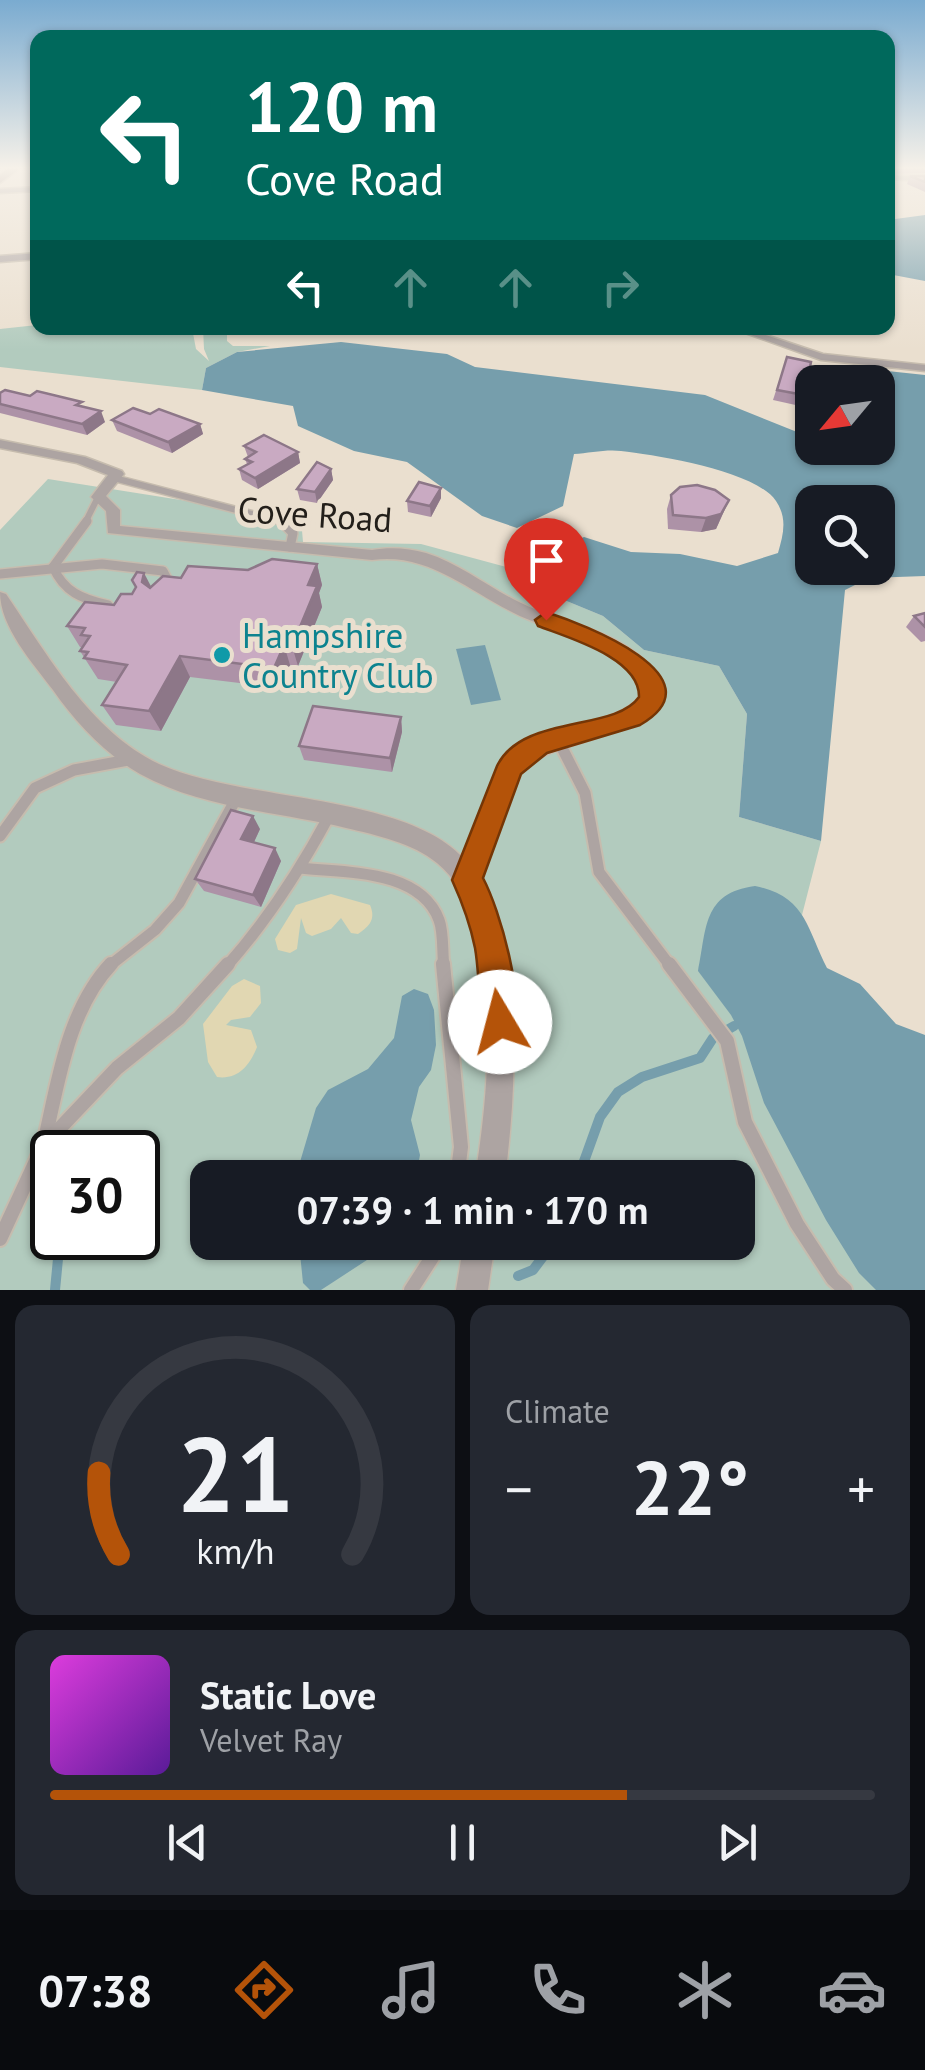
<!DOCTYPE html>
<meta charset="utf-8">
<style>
body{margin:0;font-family:"PT Sans",sans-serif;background:#242831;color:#f1f3f6;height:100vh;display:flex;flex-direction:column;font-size:38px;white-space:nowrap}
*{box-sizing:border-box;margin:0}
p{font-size:32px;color:#9ea1a6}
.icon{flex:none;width:55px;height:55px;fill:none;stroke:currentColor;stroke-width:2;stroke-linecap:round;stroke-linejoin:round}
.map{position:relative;height:1290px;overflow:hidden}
.side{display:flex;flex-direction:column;gap:15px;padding:15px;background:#0d0f14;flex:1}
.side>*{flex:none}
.guide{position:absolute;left:30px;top:30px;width:865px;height:305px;border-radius:20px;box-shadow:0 2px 8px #0004;background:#00695c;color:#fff;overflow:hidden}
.needle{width:65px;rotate:241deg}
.controls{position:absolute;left:795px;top:365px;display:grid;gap:20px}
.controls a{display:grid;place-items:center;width:100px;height:100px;border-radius:20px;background:#171b24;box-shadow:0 2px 8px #0004;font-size:50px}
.speed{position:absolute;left:30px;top:1130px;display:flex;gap:20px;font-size:50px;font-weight:700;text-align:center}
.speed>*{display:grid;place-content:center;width:130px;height:130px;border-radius:50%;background:#171b24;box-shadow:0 2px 8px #0004;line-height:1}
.speed .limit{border:5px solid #111;border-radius:15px;background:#fff;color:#111}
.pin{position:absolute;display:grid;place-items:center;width:85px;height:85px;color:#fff;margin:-102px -42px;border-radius:50% 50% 50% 0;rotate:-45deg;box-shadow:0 0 10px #0007}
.pin .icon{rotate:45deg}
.me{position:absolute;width:110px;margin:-55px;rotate:352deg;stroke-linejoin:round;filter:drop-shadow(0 0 8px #0008)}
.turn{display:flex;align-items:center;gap:35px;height:210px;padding:0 50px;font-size:45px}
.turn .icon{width:130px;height:130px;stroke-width:2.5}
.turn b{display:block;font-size:70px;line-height:85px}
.lanes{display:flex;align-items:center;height:95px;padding:0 50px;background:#0003;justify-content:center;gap:50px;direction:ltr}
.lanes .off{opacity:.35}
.big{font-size:75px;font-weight:700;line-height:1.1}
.side .card{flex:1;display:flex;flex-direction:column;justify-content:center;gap:15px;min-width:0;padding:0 35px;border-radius:20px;background:#242831}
.side .dial{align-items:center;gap:0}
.dial svg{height:260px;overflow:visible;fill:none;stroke:#363941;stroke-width:7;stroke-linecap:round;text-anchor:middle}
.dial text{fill:#f1f3f6;stroke:none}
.song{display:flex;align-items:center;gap:30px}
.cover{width:120px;height:120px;border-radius:15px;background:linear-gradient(135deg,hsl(300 70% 55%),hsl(270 70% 35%))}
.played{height:10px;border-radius:5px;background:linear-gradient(90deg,#b45309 70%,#363941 70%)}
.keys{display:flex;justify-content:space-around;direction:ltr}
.heat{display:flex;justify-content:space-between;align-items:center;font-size:55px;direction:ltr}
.side .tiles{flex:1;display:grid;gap:15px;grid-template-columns:1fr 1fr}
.card:last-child{grid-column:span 2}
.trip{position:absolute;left:190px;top:1160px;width:565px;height:100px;border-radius:20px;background:#171b24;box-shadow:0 2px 8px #0004;font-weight:700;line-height:100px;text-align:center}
.menu{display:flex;height:160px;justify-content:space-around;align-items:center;background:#090b0e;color:#9ea1a6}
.menu .icon{width:70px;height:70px}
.menu .selected{color:#b45309}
.menu b{font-size:45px;color:#f1f3f6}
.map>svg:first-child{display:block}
.green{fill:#b2cbbe;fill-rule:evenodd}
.sand{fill:#e1d7b2}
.water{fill:#769eac;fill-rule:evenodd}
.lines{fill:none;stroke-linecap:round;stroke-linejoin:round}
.stream{stroke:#769eac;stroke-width:10}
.lane-far3-casing{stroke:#c6bcae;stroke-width:9}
.lane-far2-casing{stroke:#c6bcae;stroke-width:12}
.lane-far1-casing{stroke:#c6bcae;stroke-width:15}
.lane-casing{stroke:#c6bcae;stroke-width:18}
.street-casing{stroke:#c6bcae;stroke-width:3}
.secondary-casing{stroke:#c6bcae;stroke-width:3}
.lane-far3{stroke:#ada4a2;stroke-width:6}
.lane-far2{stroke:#ada4a2;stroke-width:9}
.lane-far1{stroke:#ada4a2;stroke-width:11}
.lane{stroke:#ada4a2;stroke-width:14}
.street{fill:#ada4a2;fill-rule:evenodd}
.secondary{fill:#938683;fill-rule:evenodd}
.wall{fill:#ad92a7}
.shaded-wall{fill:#8d7788}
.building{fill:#c9aac2;stroke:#8d7788;stroke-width:2.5}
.route{fill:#b45309;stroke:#753606;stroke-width:2.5}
.culture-dot{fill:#0f9aa8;stroke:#eadfcf;stroke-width:4}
.labels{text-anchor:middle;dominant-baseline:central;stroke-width:10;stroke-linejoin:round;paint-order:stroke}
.street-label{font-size:35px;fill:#231f1a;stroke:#eadfcf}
.culture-label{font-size:35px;fill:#0d838f;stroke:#eadfcf;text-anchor:start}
</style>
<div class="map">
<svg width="925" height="1290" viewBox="0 0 925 1290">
<rect width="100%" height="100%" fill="#eadfcf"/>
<g class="green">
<path d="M 37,325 L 192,328 L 196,349 L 209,361 L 204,349 L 203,328 L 227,328 L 227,341 L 233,346 L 270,346 L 237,352 L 206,368 L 202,390 L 0,367 L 0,329 Z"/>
<path d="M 48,479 L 301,519 L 303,542 L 421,544 L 514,569 L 552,595 L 603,616 L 644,650 L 719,666 L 747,714 L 739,817 L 821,841 L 802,915 L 925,1290 L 0,1290 L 0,530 ZM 52,1152 L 138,1152 L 138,1238 L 52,1238 ZM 208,1178 L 738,1178 L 738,1242 L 208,1242 Z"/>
</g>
<g class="sand">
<path d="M 331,894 L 370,905 C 376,919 370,926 358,934 L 351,933 L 341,918 L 331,929 L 312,936 L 306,933 L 301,918 L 297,949 L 290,953 L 278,950 L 275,939 L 296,905 Z"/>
<path d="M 244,979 L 260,986 L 261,1003 L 250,1017 L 231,1020 L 226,1025 L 251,1030 L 257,1047 C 250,1065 238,1080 217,1077 L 208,1062 L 203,1024 L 232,986 Z"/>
</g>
<g class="water">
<path d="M 925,215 L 925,281 L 888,274 L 888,220 Z"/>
<path d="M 341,342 L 447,354 L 475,367 L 705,395 L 812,438 L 812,448 L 878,448 L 878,382 L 850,382 L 859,368 L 925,375 L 925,576 L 869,578 L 845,590 L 821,841 L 739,817 L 747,714 L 719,666 L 644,650 L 603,616 L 552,595 L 514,569 L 584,537 L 631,552 L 680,554 L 737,566 L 778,553 C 783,535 788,519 776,501 C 756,471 657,455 621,451 C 607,449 589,453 574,454 L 563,506 L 517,528 L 482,516 L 407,462 L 354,451 L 298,426 L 293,406 L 202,390 L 206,368 L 237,352 ZM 812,502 L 878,502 L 878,568 L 812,568 Z"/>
<path d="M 485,645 L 501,700 L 471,705 L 456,649 Z"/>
<path d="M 755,886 C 806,896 807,929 827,968 L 860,984 L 896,1024 L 925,1035 L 925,1290 L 876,1290 L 859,1273 L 826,1220 L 764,1103 L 742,1036 L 731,1015 L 698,971 C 707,929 702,893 755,886 Z"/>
<path d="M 414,989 L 428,994 L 434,1010 L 436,1045 L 431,1070 L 419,1087 L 411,1120 L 420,1155 L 416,1177 L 301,1177 L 300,1162 L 316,1108 L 328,1090 L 368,1069 L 394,1038 L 402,996 Z"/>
<path d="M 299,1243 L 299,1242 L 393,1243 L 321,1290 L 310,1290 L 303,1283 Z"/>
</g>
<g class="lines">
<g class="stream">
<path d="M 69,1148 L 69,1152"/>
<path d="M 578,1178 L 600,1117 L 618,1092 L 642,1077 L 700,1058 L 713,1038 L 734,1026"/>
<path d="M 518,1276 L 533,1270 L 554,1242"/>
<path d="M 55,1290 L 60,1238"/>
</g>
<defs>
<g id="lane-far3">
<path d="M 114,478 L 286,523"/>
<path d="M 85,523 L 98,497"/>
</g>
<g id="lane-far2">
<path d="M 281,521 L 293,533 L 290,547"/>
<path d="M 53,567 C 64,592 82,599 108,605"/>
<path d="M 53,567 L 87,521"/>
<path d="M 0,574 L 102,564 L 163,571 L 171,586"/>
</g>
<g id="lane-far1">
<path d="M 558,740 L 585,793 L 599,872 L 671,967"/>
<path d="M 0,836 L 35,788 L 74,770 L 128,760"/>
<path d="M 301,868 C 345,873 420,869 439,920 C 444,933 442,953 444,967"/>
<path d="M 108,967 L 155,930 L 179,903 L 236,799"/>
<path d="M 226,967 C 267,921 300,870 329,816"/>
</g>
<g id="lane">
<path d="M 443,964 L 461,1147 L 457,1178"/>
<path d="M 669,964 L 727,1041 L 745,1122 L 797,1224 L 833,1279 L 845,1290"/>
<path d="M 44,1143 C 58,1084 67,1011 111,964"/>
<path d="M 0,1239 L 43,1146 L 117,1068 L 179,1018 L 228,964"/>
<path d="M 411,1290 L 442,1242"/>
</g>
<g id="street">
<path d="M 888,175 L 925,177 L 925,181 L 888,179 Z"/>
<path d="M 38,187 L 38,191 L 0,193 L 0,189 Z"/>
<path d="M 38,253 L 38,259 L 0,262 L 0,256 Z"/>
<path d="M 731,328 L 745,328 L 823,354 L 925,365 L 925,371 L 821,360 Z"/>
<path d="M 0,440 L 85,457 L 122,471 L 124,474 L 106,496 L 120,510 L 120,526 L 372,550 C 390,547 408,548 426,553 C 461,564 489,588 521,603 C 561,622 616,630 647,663 C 657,674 659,684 660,698 C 637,741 559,738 518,771 L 478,880 C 521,976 518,1075 505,1178 L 475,1178 C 488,1098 508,920 437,863 C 413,843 376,835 346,828 C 279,812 201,808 140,774 C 105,754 76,723 53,690 C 32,662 0,627 0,592 L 6,594 C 47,654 90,731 159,764 C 241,802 404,793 464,859 C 473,836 482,812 491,789 C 494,780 497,768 503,760 C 525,731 651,721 641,685 C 633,655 558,631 532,621 C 477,600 434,551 372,560 L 108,533 L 106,511 L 91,497 L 108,475 L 77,463 L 0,448 Z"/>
<path d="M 464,1242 L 495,1242 L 488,1290 L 456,1290 Z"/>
</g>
<path id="secondary" d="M 7,169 L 19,169 L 0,183 L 0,175 Z"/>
</defs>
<use href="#lane-far3" class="lane-far3-casing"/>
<use href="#lane-far2" class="lane-far2-casing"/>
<use href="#lane-far1" class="lane-far1-casing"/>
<use href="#lane" class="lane-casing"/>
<use href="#street" class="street-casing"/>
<use href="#secondary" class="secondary-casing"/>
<use href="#lane-far3" class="lane-far3"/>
<use href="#lane-far2" class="lane-far2"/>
<use href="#lane-far1" class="lane-far1"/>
<use href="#lane" class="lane"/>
<use href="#street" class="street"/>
<use href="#secondary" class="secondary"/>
</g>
<g class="wall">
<path d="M 888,169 L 925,169 L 925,173 L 888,174 Z"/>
<path d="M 910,176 L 925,176 L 925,192 L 907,184 Z"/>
<path d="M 787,357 L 804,395 L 800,406 L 773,400 Z"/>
<path d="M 0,393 L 30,396 L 84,407 L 105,422 L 87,435 L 0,413 Z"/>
<path d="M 150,414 L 200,424 L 203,434 L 172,453 L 117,431 L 112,420 Z"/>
<path d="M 244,446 L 298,452 L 300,463 L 258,489 L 242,480 L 239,469 L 247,464 L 245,459 L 248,457 Z"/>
<path d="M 331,469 L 333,480 L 317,503 L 300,500 L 297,489 Z"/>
<path d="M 671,495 L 729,500 L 716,529 L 701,532 L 668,529 L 667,509 Z"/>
<path d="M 441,498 L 431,517 L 408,512 L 407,501 Z"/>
<path d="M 317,564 L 322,585 L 319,593 L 322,607 L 298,666 L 290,665 L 281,688 L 190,677 L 161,731 L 116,725 L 102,705 L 117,682 L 98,679 L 80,651 L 82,647 L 80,647 L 67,626 L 114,605 L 132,594 L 181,578 Z"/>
<path d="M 925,613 L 925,641 L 921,642 L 906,627 L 914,616 Z"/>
<path d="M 401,717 L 402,732 L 392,772 L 304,760 L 299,746 Z"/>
<path d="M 260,829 L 254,842 L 281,861 L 261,907 L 204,891 L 195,879 Z"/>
</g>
<g class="shaded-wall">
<path d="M 101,411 L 105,422 L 87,435 L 82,424 Z"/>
<path d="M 200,424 L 203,434 L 172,453 L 168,442 Z"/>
<path d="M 298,452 L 300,463 L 258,489 L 255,478 Z"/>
<path d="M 331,469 L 333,480 L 317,503 L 315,492 Z"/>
<path d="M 441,488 L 441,498 L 431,517 L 430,506 Z"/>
<path d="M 729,500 L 716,529 L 701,532 L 706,518 Z"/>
<path d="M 317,564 L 322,585 L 319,593 L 322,607 L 298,666 L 292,646 L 308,585 Z"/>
<path d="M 144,573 L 155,594 L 142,582 Z"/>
<path d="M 284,645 L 290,665 L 281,688 L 274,668 Z"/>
<path d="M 180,656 L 190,677 L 161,731 L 149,711 Z"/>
<path d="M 401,717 L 402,732 L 392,772 L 390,758 Z"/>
<path d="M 253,816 L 260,829 L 249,853 L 241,839 Z"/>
<path d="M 275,848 L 281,861 L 261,907 L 253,895 Z"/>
</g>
<g class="building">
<path d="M 910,176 L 925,176 L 925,182 Z"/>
<path d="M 787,357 L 811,362 L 804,395 L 777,390 Z"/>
<path d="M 5,390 L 30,396 L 37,391 L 82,402 L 76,405 L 101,411 L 82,424 L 0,404 L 0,393 Z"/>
<path d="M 133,408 L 150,414 L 159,409 L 200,424 L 168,442 L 112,420 Z"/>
<path d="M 264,435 L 298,452 L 255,478 L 239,469 L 252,462 L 245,459 L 256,452 L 244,446 Z"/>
<path d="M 317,462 L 331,469 L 315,492 L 297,489 Z"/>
<path d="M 419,482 L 441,488 L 430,506 L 407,501 Z"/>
<path d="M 697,485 L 715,490 L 729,500 L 721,514 L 706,518 L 673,515 L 671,495 L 680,487 Z"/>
<path d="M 272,559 L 317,564 L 308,585 L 317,586 L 292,646 L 284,645 L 274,668 L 180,656 L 149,711 L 102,705 L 127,665 L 84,658 L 88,652 L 80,651 L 90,636 L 81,635 L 85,628 L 67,626 L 85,602 L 114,605 L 121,594 L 132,594 L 136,587 L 132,580 L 137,572 L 144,573 L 142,582 L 150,588 L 163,576 L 181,578 L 188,566 L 248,570 Z"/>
<path d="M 925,613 L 925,627 L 914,616 Z"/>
<path d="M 313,706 L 401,717 L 390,758 L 299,746 Z"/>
<path d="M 231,810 L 253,816 L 241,839 L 275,848 L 253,895 L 195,879 Z"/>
</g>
<linearGradient id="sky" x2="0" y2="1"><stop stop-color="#7aabd0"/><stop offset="0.48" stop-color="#f6f1e9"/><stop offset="1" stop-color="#f6f1e9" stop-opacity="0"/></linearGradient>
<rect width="925" height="350" fill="url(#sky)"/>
<path class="route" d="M 546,612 C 583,624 723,677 640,725 L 547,753 L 521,774 L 483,878 C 500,910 526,1001 512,1034 L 500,1039 L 489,1034 C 477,1007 480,976 475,948 C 470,923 462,902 452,880 L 497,766 C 522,714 615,732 639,697 C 640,658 569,638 538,626 L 535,620 Z"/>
<circle class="culture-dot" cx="222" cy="655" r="10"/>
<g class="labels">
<g class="street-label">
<text transform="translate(315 514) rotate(4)">Cove Road</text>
</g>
<g class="culture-label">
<text x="242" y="635">Hampshire<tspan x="242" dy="40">Country Club</tspan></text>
</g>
</g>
</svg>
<div class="controls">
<a><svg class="needle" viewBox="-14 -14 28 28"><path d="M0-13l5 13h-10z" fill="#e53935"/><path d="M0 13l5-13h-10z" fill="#9ea1a6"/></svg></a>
<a><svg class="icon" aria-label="search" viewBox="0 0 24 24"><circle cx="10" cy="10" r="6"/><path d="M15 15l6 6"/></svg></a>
</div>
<div class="speed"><div class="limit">30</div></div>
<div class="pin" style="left:546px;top:620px;background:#d93025"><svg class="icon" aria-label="arrive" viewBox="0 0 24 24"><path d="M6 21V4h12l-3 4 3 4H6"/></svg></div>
<svg class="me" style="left:500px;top:1022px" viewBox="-20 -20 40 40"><circle r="19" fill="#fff"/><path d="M0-13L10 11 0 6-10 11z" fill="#b45309"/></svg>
<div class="trip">07:39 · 1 min · 170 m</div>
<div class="guide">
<div class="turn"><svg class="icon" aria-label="left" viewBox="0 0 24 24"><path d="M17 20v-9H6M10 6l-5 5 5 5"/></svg><div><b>120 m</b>Cove Road</div></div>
<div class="lanes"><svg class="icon" aria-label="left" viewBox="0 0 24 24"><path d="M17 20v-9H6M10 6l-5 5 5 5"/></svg><svg class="icon off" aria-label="ahead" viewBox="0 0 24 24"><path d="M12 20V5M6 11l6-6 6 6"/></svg><svg class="icon off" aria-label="ahead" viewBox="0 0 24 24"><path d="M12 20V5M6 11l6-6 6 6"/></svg><svg class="icon off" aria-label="right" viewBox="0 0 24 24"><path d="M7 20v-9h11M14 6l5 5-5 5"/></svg></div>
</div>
</div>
<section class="side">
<div class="tiles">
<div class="card dial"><svg viewBox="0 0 100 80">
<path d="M14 69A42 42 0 1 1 86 69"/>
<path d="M14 69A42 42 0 0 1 8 44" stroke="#b45309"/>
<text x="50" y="56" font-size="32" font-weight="700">21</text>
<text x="50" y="72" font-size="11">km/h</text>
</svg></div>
<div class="card"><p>Climate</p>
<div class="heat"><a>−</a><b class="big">22°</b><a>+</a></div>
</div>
<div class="card">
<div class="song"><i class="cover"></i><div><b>Static Love</b><p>Velvet Ray</p></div></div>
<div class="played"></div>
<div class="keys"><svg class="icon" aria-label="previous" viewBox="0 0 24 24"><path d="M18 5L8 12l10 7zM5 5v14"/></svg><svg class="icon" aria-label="pause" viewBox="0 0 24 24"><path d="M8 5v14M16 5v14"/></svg><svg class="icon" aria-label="next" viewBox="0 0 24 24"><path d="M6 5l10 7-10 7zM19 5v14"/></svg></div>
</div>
</div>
</section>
<nav class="menu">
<b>07:38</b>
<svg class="icon selected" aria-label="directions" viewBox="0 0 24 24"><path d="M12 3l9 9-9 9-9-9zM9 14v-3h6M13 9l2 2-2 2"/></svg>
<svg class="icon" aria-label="music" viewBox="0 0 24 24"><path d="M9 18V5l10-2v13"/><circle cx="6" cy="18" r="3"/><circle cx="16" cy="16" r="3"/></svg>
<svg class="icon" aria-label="phone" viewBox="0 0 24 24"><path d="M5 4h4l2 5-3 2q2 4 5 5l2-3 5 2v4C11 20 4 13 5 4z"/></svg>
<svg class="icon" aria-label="climate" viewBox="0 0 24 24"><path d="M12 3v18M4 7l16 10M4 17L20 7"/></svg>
<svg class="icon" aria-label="car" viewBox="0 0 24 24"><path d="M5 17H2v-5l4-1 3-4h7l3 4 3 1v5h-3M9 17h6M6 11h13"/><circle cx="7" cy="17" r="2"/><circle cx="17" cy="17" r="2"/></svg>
</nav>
